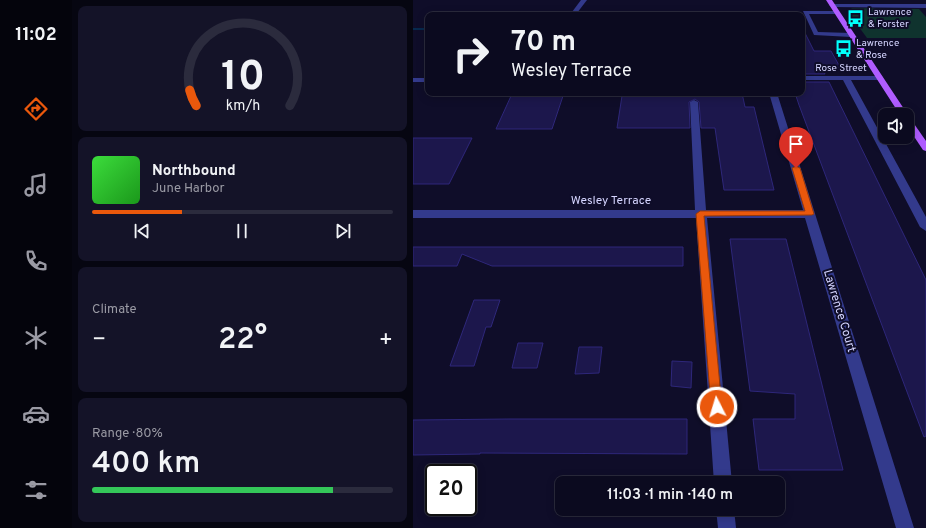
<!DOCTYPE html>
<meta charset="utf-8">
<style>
body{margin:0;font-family:Overpass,sans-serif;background:#141328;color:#f1f3f6;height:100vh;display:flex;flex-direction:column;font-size:15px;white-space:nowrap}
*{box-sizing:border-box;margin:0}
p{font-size:13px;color:#9a9aa4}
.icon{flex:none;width:22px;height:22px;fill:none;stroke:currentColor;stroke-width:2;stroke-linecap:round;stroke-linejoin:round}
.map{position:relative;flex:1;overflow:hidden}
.drawer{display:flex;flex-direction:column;gap:6px;padding:6px;background:#060611;width:341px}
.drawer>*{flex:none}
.hud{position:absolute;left:12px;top:12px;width:380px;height:84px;border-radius:8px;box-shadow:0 2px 10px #0003,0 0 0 1px #2b2b3d;background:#0b0a1f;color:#f1f3f6;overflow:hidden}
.buttons{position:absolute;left:465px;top:108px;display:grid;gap:8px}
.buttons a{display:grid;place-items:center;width:36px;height:36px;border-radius:8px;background:#0b0a1f;box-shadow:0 2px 10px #0003,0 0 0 1px #2b2b3d;font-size:20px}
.speed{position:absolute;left:12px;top:464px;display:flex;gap:8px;font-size:20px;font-weight:700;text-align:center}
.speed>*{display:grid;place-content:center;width:52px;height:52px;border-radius:50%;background:#0b0a1f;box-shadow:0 2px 10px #0003,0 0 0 1px #2b2b3d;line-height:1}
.speed .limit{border:2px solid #111;border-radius:6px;background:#fff;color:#111}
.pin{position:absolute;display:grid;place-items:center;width:34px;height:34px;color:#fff;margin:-41px -17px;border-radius:50% 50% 50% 0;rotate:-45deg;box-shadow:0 0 4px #0007}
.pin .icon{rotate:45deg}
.me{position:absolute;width:44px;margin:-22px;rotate:355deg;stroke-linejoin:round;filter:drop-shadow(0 0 3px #0008)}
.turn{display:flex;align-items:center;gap:14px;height:84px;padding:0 20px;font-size:18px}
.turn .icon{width:52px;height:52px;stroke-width:2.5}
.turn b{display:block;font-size:28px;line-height:34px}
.big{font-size:30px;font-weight:600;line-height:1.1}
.drawer .tile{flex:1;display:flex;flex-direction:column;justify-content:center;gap:6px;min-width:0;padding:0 14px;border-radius:8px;background:#141328}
.drawer .dial{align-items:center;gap:0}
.dial svg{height:104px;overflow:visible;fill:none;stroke:#2b2b3d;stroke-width:7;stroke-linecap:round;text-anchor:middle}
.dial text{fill:#f1f3f6;stroke:none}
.song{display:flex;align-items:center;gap:12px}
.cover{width:48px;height:48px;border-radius:6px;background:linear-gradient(135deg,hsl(120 70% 55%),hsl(120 70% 35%))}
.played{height:4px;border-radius:2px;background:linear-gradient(90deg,#ea580c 30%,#2b2b3d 30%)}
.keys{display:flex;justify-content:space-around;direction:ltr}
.heat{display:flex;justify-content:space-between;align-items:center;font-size:22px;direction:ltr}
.charge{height:6px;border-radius:3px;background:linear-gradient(90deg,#34c759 80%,#2b2b3d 0)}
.trip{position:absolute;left:142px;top:476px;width:230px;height:40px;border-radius:8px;background:#0b0a1f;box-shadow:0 2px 10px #0003,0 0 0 1px #2b2b3d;font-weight:600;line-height:40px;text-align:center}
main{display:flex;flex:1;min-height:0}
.tabs{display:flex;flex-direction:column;width:72px;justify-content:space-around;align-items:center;background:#04040c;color:#9a9aa4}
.tabs .icon{width:28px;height:28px}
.tabs .selected{color:#ea580c}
.tabs b{font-size:18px;color:#f1f3f6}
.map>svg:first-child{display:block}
.green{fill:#0f332e}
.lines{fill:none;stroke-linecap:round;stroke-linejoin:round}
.stream{fill:#07294e;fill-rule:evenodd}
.building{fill:#1c174c;stroke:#2e277a}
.minor{fill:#333a8c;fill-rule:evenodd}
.major{fill:#af5cff;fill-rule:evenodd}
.route{fill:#ea580c;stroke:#983908}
.labels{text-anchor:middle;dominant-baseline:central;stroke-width:4;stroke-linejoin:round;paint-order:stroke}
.far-poi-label{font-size:10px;fill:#d5d5ff;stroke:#0f0d29;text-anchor:start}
.far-street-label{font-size:10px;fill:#d5d5ff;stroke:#0f0d29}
.street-label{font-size:12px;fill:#d5d5ff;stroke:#0f0d29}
</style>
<main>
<nav class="tabs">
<b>11:02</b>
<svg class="icon selected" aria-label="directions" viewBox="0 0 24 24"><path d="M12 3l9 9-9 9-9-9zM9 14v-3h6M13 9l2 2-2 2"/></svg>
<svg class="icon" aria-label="music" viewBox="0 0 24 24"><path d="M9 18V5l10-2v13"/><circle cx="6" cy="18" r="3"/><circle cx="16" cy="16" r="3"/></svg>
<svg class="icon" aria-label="phone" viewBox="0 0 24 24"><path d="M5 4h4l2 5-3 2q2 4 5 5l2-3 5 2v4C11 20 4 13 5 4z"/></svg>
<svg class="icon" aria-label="climate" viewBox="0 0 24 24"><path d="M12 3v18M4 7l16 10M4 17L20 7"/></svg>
<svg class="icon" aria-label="car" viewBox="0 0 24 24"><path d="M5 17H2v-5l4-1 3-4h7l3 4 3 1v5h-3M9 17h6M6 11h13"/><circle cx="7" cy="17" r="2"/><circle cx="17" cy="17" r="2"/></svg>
<svg class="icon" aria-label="filters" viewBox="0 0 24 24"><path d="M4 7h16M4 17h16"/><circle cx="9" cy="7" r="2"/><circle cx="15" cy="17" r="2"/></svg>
</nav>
<section class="drawer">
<div class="tile dial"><svg viewBox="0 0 100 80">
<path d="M14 69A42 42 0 1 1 86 69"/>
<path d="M14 69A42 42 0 0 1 9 57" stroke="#ea580c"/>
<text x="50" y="56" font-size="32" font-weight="700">10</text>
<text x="50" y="72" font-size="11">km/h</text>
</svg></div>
<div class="tile">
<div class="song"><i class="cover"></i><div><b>Northbound</b><p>June Harbor</p></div></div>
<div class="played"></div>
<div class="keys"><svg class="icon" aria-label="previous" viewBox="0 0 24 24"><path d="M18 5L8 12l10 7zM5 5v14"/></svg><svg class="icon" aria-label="pause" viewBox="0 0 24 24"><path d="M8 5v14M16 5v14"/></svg><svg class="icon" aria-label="next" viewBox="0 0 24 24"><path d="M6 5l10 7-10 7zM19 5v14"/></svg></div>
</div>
<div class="tile"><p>Climate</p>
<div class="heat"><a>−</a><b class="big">22°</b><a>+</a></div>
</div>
<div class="tile"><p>Range · 80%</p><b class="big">400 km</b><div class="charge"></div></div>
</section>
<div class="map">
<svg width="513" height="528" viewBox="0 0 513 528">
<rect width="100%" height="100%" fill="#0f0d29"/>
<path class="green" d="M 439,8 L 506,9 L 513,17 L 513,38 L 454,38 L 435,12 Z"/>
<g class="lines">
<rect class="stream" x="0" y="28" width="15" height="2"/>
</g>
<g class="building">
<path d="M 389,27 L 401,51 L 418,51 L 427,67 L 409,68 L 412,74 L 389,74 Z"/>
<path d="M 389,82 L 416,82 L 513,280 L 513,436 L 511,437 L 386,105 L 382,93 L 389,93 Z"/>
<path d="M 290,93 L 329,93 L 332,107 L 341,107 L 361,190 L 311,190 L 302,128 L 288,128 L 286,102 L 282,99 L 276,102 L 277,128 L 204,128 L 209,96 L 290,96 Z"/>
<path d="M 98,96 L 150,96 L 139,129 L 83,129 Z"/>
<path d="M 0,138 L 59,138 L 36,184 L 0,184 Z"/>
<path d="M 317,239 L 373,239 L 430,470 L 346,470 L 340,419 L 382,419 L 382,394 L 337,391 Z"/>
<path d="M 0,247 L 270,247 L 270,266 L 79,266 L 49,254 L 44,266 L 0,266 Z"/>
<path d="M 61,300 L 87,300 L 78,327 L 73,327 L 61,366 L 37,366 Z"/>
<path d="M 105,343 L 130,343 L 124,368 L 99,368 Z"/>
<path d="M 166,347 L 189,347 L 186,373 L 162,374 Z"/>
<path d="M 259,361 L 279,362 L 278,388 L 258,386 Z"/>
<path d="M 96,419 L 274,419 L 274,454 L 67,453 L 67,454 L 0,455 L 0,420 Z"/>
</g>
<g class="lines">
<g class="minor">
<path d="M 168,0 L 174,0 L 164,13 L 160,13 L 159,12 Z"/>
<path d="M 417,4 L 513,4 L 513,8 L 419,7 L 416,5 Z"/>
<path d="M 390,11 L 425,11 L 426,12 L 423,14 L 396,14 L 405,32 L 438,33 L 441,35 L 438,37 L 401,35 Z"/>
<path d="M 389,76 L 469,76 L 470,78 L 466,80 L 438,80 L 513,217 L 513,231 L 507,227 L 430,80 L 389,80 Z"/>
<rect x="0" y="78" width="15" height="4"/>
<path d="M 356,93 L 364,93 L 501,528 L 483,528 L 392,218 L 294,218 L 319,483 L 301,483 L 283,218 L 0,218 L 0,210 L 282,210 L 277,102 L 281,100 L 285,102 L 293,210 L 390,210 Z"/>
<path d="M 303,509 L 321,509 L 323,528 L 305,528 Z"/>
</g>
<g class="major">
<path d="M 413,0 L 419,0 L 495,115 L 494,117 L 494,115 L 487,115 Z"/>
<path d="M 494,117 L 497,118 L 513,141 L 513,151 L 510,150 L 494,126 Z"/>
</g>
</g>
<path class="route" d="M 383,166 L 387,168 L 401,214 L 399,215 L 291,216 L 309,407 L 308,411 L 304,413 L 299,411 L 298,407 L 283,214 L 287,211 L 392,211 L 379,168 Z"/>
<defs>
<symbol id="bus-bare" viewBox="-9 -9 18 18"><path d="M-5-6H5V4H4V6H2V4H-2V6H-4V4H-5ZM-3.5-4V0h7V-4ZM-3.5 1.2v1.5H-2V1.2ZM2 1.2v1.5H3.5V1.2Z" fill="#01fffb" stroke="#0f0d29" stroke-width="2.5" paint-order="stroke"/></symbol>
</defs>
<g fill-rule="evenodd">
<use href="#bus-bare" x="430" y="6" width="25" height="25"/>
<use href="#bus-bare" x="418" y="36" width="25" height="25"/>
</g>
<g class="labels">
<g class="far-poi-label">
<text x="455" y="12">Lawrence<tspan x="455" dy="12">&amp; Forster</tspan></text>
<text x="443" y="43">Lawrence<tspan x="443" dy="12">&amp; Rose</tspan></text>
</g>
<g class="far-street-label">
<text x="428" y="68">Rose Street</text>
</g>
<g class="street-label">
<text x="198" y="201">Wesley Terrace</text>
<text transform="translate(426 311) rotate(73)">Lawrence Court</text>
</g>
</g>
</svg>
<div class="buttons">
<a><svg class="icon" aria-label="sound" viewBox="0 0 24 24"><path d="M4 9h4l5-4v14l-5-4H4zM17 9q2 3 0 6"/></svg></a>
</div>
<div class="speed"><div class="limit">20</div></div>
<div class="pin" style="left:383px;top:168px;background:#d93025"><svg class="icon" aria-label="arrive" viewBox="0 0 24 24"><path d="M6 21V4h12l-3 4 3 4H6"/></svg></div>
<svg class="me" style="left:304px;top:407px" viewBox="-20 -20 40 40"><circle r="17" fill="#ea580c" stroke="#fff" stroke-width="3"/><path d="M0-11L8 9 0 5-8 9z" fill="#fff"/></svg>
<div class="trip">11:03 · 1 min · 140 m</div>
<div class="hud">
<div class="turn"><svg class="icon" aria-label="right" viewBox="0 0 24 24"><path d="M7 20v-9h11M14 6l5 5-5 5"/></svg><div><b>70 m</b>Wesley Terrace</div></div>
</div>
</div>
</main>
